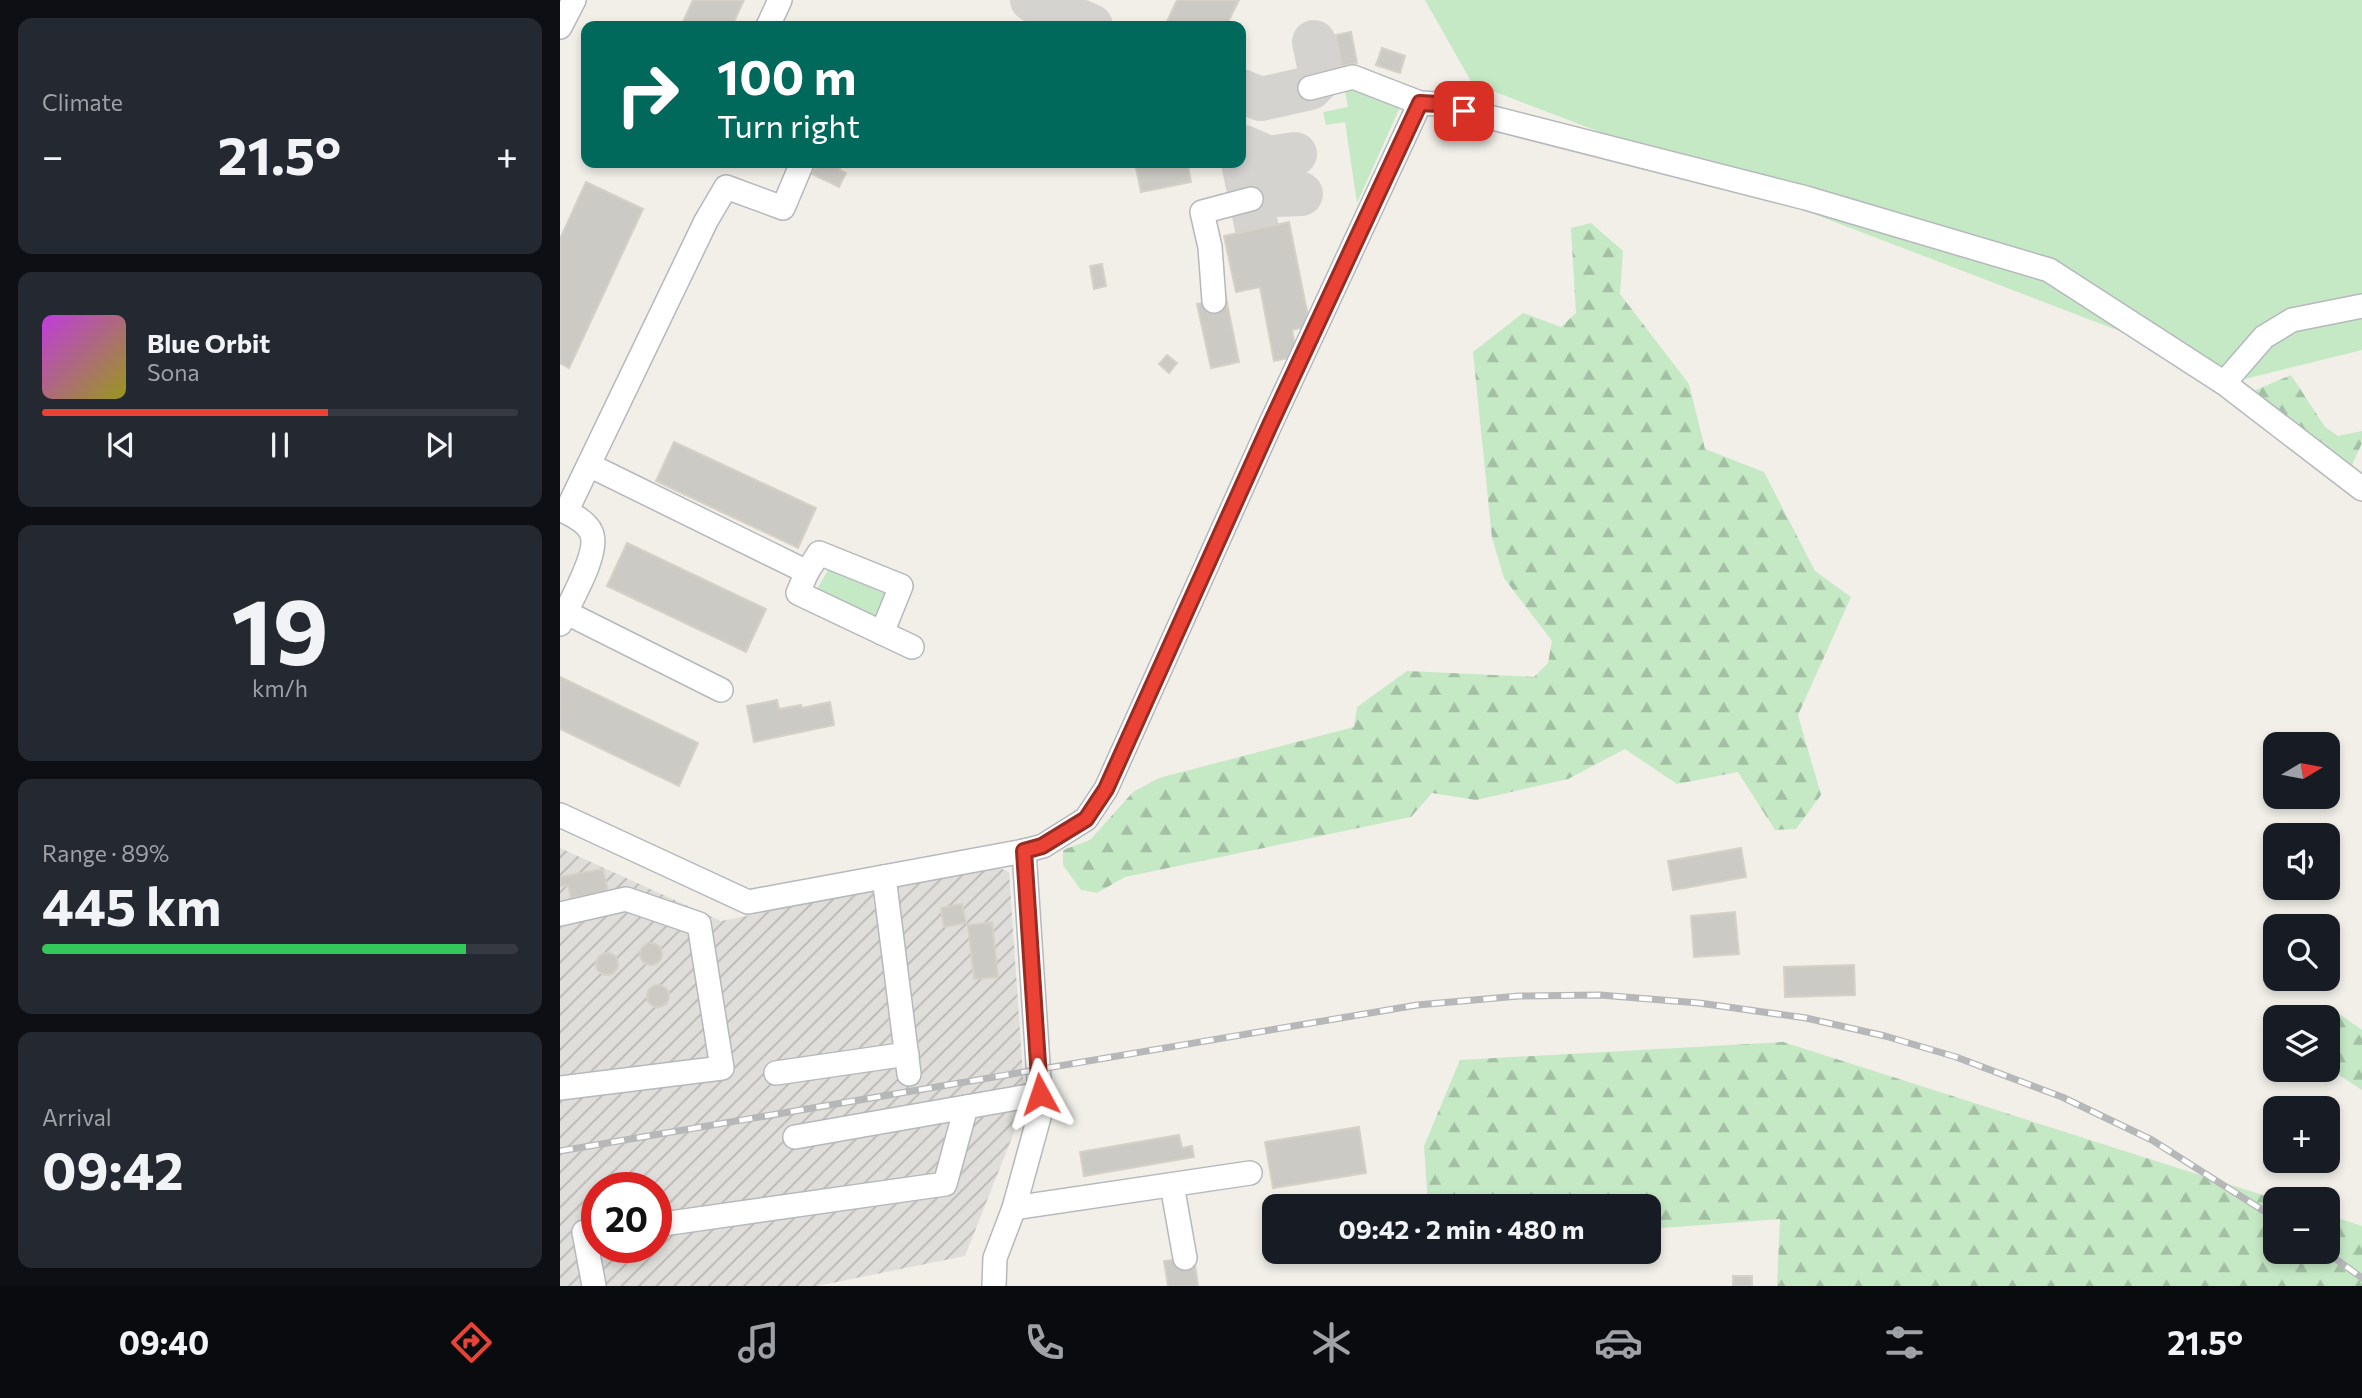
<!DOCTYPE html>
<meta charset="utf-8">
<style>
body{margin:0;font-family:Commissioner,sans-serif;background:#242831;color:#f1f3f6;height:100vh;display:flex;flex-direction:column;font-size:26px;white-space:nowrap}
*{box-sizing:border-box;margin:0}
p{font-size:23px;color:#9ea1a6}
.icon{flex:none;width:38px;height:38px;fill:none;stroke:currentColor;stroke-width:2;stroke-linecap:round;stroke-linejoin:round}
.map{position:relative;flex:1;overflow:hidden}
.sheet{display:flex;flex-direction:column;gap:18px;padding:18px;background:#0d0f14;width:560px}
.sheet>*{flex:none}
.hud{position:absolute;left:21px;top:21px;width:665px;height:147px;border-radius:14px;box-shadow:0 4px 10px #0003;background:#00695c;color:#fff;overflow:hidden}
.needle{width:46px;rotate:80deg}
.tools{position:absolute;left:1703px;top:732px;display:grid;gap:14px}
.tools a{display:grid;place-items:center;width:77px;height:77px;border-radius:14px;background:#171b24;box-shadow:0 4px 10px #0003;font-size:35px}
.speed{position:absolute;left:21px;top:1172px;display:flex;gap:14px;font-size:35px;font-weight:700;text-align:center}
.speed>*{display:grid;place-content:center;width:91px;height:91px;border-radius:50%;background:#171b24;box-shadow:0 4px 10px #0003;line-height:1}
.speed .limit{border:10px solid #d22;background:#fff;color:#111}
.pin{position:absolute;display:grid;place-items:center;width:60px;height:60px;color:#fff;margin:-30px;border-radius:14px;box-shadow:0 4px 10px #0006}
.me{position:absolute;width:77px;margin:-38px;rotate:355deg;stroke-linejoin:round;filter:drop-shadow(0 0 5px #0008)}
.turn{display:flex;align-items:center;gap:24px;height:147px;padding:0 21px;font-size:32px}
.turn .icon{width:91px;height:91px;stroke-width:2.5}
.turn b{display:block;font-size:49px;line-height:60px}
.big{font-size:52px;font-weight:700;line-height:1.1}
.sheet .tile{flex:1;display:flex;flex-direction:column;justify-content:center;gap:10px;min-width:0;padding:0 24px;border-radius:14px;background:#242831}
.sheet .dial{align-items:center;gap:0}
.dial b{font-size:91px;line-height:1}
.song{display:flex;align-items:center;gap:21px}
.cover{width:84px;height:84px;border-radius:10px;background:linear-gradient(135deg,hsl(290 70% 55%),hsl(60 70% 35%))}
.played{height:7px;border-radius:4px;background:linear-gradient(90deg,#ea4335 60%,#363941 60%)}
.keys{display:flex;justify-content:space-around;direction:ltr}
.heat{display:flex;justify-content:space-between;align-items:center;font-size:38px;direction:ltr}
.charge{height:10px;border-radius:5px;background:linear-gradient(90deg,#34c759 89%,#363941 0)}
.trip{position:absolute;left:702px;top:1194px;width:399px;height:70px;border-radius:14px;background:#171b24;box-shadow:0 4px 10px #0003;font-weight:700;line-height:70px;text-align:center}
.dock{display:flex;height:112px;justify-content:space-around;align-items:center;background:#090b0e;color:#9ea1a6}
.dock .icon{width:49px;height:49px}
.dock .current{color:#ea4335}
.dock b{font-size:32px;color:#f1f3f6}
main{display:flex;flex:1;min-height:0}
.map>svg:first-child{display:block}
.industrial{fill:url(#industrial-furrows);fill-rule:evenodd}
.grass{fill:#c5e8c5}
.forest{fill:url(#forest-firs)}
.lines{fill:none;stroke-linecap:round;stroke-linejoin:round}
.taxiway{stroke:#d4d3d0;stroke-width:44}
.building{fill:#cccac5;stroke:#d6d1c6;stroke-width:2}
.minor-casing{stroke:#b5b8bc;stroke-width:26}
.minor{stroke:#fff;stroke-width:23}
.rail-casing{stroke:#b6b7b8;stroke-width:7}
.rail{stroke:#fff;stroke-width:4.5;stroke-dasharray:13;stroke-linecap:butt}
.route-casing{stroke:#982c22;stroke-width:18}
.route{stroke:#ea4335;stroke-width:12}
</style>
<main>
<section class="sheet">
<div class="tile"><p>Climate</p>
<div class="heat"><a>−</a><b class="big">21.5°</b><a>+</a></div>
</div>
<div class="tile">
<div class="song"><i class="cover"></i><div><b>Blue Orbit</b><p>Sona</p></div></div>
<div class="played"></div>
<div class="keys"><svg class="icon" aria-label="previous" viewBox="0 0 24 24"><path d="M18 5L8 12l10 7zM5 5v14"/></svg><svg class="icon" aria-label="pause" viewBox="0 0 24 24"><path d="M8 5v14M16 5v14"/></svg><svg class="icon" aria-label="next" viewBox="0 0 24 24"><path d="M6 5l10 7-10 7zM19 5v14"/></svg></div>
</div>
<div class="tile dial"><b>19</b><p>km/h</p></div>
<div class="tile"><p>Range · 89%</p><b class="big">445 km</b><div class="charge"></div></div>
<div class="tile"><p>Arrival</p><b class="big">09:42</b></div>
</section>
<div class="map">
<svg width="1802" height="1286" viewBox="0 0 1802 1286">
<defs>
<pattern id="industrial-furrows" width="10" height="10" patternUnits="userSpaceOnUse" patternTransform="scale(1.75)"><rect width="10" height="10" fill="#e0deda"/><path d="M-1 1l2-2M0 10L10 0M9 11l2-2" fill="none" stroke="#b9b8b5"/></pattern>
<pattern id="forest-firs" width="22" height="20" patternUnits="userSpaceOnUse" patternTransform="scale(1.75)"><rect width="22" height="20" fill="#c5e8c5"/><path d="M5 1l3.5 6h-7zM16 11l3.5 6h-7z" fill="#a3c0a4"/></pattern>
</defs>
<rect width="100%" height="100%" fill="#f1efe8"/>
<path class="industrial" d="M 0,848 L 161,921 L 435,866 L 449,872 L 465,1105 L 405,1256 L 257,1286 L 0,1286 ZM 37,1188 L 96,1188 L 96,1248 L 37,1248 Z"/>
<g class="grass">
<path d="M 865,0 L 1802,0 L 1802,350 L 1685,379 L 912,83 Z"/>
<path d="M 783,80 L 846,94 L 797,203 L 785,122 L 766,125 L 763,112 L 788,107 Z"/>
<path d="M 268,570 L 331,596 L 318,625 L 255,593 Z"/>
</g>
<g class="forest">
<path d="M 1031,223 L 1063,251 L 1060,294 L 1129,384 L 1145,449 L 1204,472 L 1255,571 L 1291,597 L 1238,715 L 1261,795 L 1236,829 L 1215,830 L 1178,772 L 1117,784 L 1065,749 L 1008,779 L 916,800 L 872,793 L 851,817 L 565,877 L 537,893 L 521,890 L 503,865 L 503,850 L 530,840 L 573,792 L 599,778 L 794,727 L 797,707 L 847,671 L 974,677 L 988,663 L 992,641 L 944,578 L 932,538 L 913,352 L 963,313 L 1001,327 L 1016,313 L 1011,228 Z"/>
<path d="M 1731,375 L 1765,427 L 1778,436 L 1802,431 L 1802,443 L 1792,465 L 1763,462 L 1691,392 Z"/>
<path d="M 1768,1006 L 1802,1030 L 1802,1090 L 1768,1068 L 1768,1017 L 1744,1017 L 1747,1009 Z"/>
<path d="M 1223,1042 L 1715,1199 L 1715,1251 L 1768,1251 L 1768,1215 L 1802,1226 L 1802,1286 L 1217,1286 L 1220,1219 L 1089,1229 L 1088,1206 L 868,1206 L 864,1146 L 900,1060 Z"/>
</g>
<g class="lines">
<g class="taxiway">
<path d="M 472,0 L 531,26"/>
<path d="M 681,91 L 701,99 L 750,88 L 758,80 L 760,71 L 754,42"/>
<path d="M 681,146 L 709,158 L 735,154"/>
<path d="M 681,153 L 697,229"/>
<path d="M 687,181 L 717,195 L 741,194"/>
</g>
</g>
<g class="building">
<path d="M 133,0 L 184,0 L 172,26 L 121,26 Z"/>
<path d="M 617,0 L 679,0 L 666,26 L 605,26 Z"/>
<path d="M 791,32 L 797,63 L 782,66 L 776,35 Z"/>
<path d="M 822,48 L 845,56 L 840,73 L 816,65 Z"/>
<path d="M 258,163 L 283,163 L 279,170 L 286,173 L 279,187 L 252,174 Z"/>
<path d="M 575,163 L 646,163 L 628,166 L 631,182 L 581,192 Z"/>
<path d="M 26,182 L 83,209 L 9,368 L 0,363 L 0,239 Z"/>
<path d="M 729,222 L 750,326 L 732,330 L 737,356 L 714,361 L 700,287 L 676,292 L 664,236 Z"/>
<path d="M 542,264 L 546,286 L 534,289 L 530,266 Z"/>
<path d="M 666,298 L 679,362 L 651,368 L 637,304 Z"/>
<path d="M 607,355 L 617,363 L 609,373 L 599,364 Z"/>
<path d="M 114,442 L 256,508 L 238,548 L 96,481 Z"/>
<path d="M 67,543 L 206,609 L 186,652 L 47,586 Z"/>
<path d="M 0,677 L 138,743 L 119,786 L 0,729 Z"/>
<path d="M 217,700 L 219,709 L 241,705 L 242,708 L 270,702 L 274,725 L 194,742 L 187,706 Z"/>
<path d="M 1181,848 L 1186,877 L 1113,890 L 1108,861 Z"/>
<path d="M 43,869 L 48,891 L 11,898 L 8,885 L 0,886 L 0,877 Z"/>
<path d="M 402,904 L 406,923 L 384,927 L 381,908 Z"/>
<path d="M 1175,912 L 1179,954 L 1134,957 L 1131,916 Z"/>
<path d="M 432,922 L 438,977 L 414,979 L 408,925 Z"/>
<circle cx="91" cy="954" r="11"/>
<circle cx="47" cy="964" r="11"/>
<path d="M 1294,965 L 1295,995 L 1225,997 L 1224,967 Z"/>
<circle cx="98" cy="996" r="11"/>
<path d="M 799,1127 L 806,1173 L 713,1188 L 705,1142 Z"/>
<path d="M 619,1135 L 622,1148 L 632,1146 L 634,1157 L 524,1176 L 520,1152 Z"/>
<path d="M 634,1257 L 638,1286 L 608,1286 L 604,1261 Z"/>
<rect x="1173" y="1276" width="19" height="10"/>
</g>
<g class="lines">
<defs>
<g id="minor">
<path d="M 208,26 L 220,0"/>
<path d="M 0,27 L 14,0"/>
<path d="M 750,88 L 793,77 L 860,103 L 878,104 L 1246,198 L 1489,270 L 1664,383 L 1802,489"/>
<path d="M 654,301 L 650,247 L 642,212 L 691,199"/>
<path d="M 1664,383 L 1704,337 L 1732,320 L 1802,306"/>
<path d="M 29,465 L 247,572 L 238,593 L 352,647"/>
<path d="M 0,509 C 11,514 26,521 31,532 C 41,552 9,603 0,624"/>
<path d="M 6,512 L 146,221 L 166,187 L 223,208 L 242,163"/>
<path d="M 247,572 L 259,553 L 341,586 L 322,633"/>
<path d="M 5,612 L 161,690"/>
<path d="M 0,815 L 188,902 L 464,851 L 483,846 L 526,819 L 546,789 L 710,425 L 860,103"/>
<path d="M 324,877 L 349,1074"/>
<path d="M 0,914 L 66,899 L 139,924 L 162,1068 L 0,1088"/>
<path d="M 216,1073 L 347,1054"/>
<path d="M 235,1137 L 480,1094"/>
<path d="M 612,1185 L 625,1258"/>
<path d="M 454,1208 L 690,1173"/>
<path d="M 96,1225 L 385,1184 L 406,1107"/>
<path d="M 34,1286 L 24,1232 L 37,1230"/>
<path d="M 434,1286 L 435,1258 L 454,1208 L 481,1110 L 464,851"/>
</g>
</defs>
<use href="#minor" class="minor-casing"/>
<use href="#minor" class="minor"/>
<defs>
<g id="rail">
<path d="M 0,1151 L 857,1005 L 959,996 L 1040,995 L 1139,1003 L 1246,1018 L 1325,1036 L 1396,1057 L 1502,1097 L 1592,1140 L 1715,1218"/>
<path d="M 1765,1251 L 1802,1278"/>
</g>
</defs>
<use href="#rail" class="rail-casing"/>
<use href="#rail" class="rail"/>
</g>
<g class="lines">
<defs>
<path id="route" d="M 480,1094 L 464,851 L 482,846 L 526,819 L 546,789 L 710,425 L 860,103 L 878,104 L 904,111"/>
</defs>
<use href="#route" class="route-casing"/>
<use href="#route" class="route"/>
</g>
</svg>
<div class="tools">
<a><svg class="needle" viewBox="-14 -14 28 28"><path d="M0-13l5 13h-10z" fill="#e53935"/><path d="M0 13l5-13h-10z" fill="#9ea1a6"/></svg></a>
<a><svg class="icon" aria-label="sound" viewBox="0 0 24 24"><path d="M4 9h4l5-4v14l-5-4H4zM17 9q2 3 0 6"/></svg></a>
<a><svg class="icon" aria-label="search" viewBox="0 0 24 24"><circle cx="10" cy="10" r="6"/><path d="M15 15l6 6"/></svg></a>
<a><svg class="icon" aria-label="layers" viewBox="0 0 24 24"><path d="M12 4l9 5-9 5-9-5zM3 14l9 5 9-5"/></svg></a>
<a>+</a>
<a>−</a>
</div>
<div class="speed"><div class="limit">20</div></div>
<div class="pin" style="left:904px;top:111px;background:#d93025"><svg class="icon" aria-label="arrive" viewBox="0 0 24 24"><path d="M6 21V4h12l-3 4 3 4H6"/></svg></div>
<svg class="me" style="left:480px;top:1094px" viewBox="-20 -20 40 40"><path d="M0-17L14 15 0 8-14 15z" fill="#ea4335" stroke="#fff" stroke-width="4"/></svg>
<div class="trip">09:42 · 2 min · 480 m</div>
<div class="hud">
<div class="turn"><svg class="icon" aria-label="right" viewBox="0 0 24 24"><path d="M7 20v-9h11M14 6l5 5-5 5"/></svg><div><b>100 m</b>Turn right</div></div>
</div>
</div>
</main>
<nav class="dock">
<b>09:40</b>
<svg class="icon current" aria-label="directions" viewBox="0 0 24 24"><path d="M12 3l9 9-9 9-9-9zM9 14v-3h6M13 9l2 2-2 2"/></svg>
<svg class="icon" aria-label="music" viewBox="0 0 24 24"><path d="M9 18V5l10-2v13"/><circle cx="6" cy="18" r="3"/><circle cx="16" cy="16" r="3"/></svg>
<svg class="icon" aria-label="phone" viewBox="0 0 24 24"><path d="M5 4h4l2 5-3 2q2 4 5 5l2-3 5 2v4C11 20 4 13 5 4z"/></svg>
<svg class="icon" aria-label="climate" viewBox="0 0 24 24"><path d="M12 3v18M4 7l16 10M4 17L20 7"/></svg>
<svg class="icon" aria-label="car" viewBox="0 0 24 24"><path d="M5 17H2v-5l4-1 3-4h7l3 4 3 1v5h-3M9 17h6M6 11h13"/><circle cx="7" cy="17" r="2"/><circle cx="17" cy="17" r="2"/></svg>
<svg class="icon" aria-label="filters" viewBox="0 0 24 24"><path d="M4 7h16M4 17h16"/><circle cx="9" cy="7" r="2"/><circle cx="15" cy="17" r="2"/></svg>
<b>21.5°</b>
</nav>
